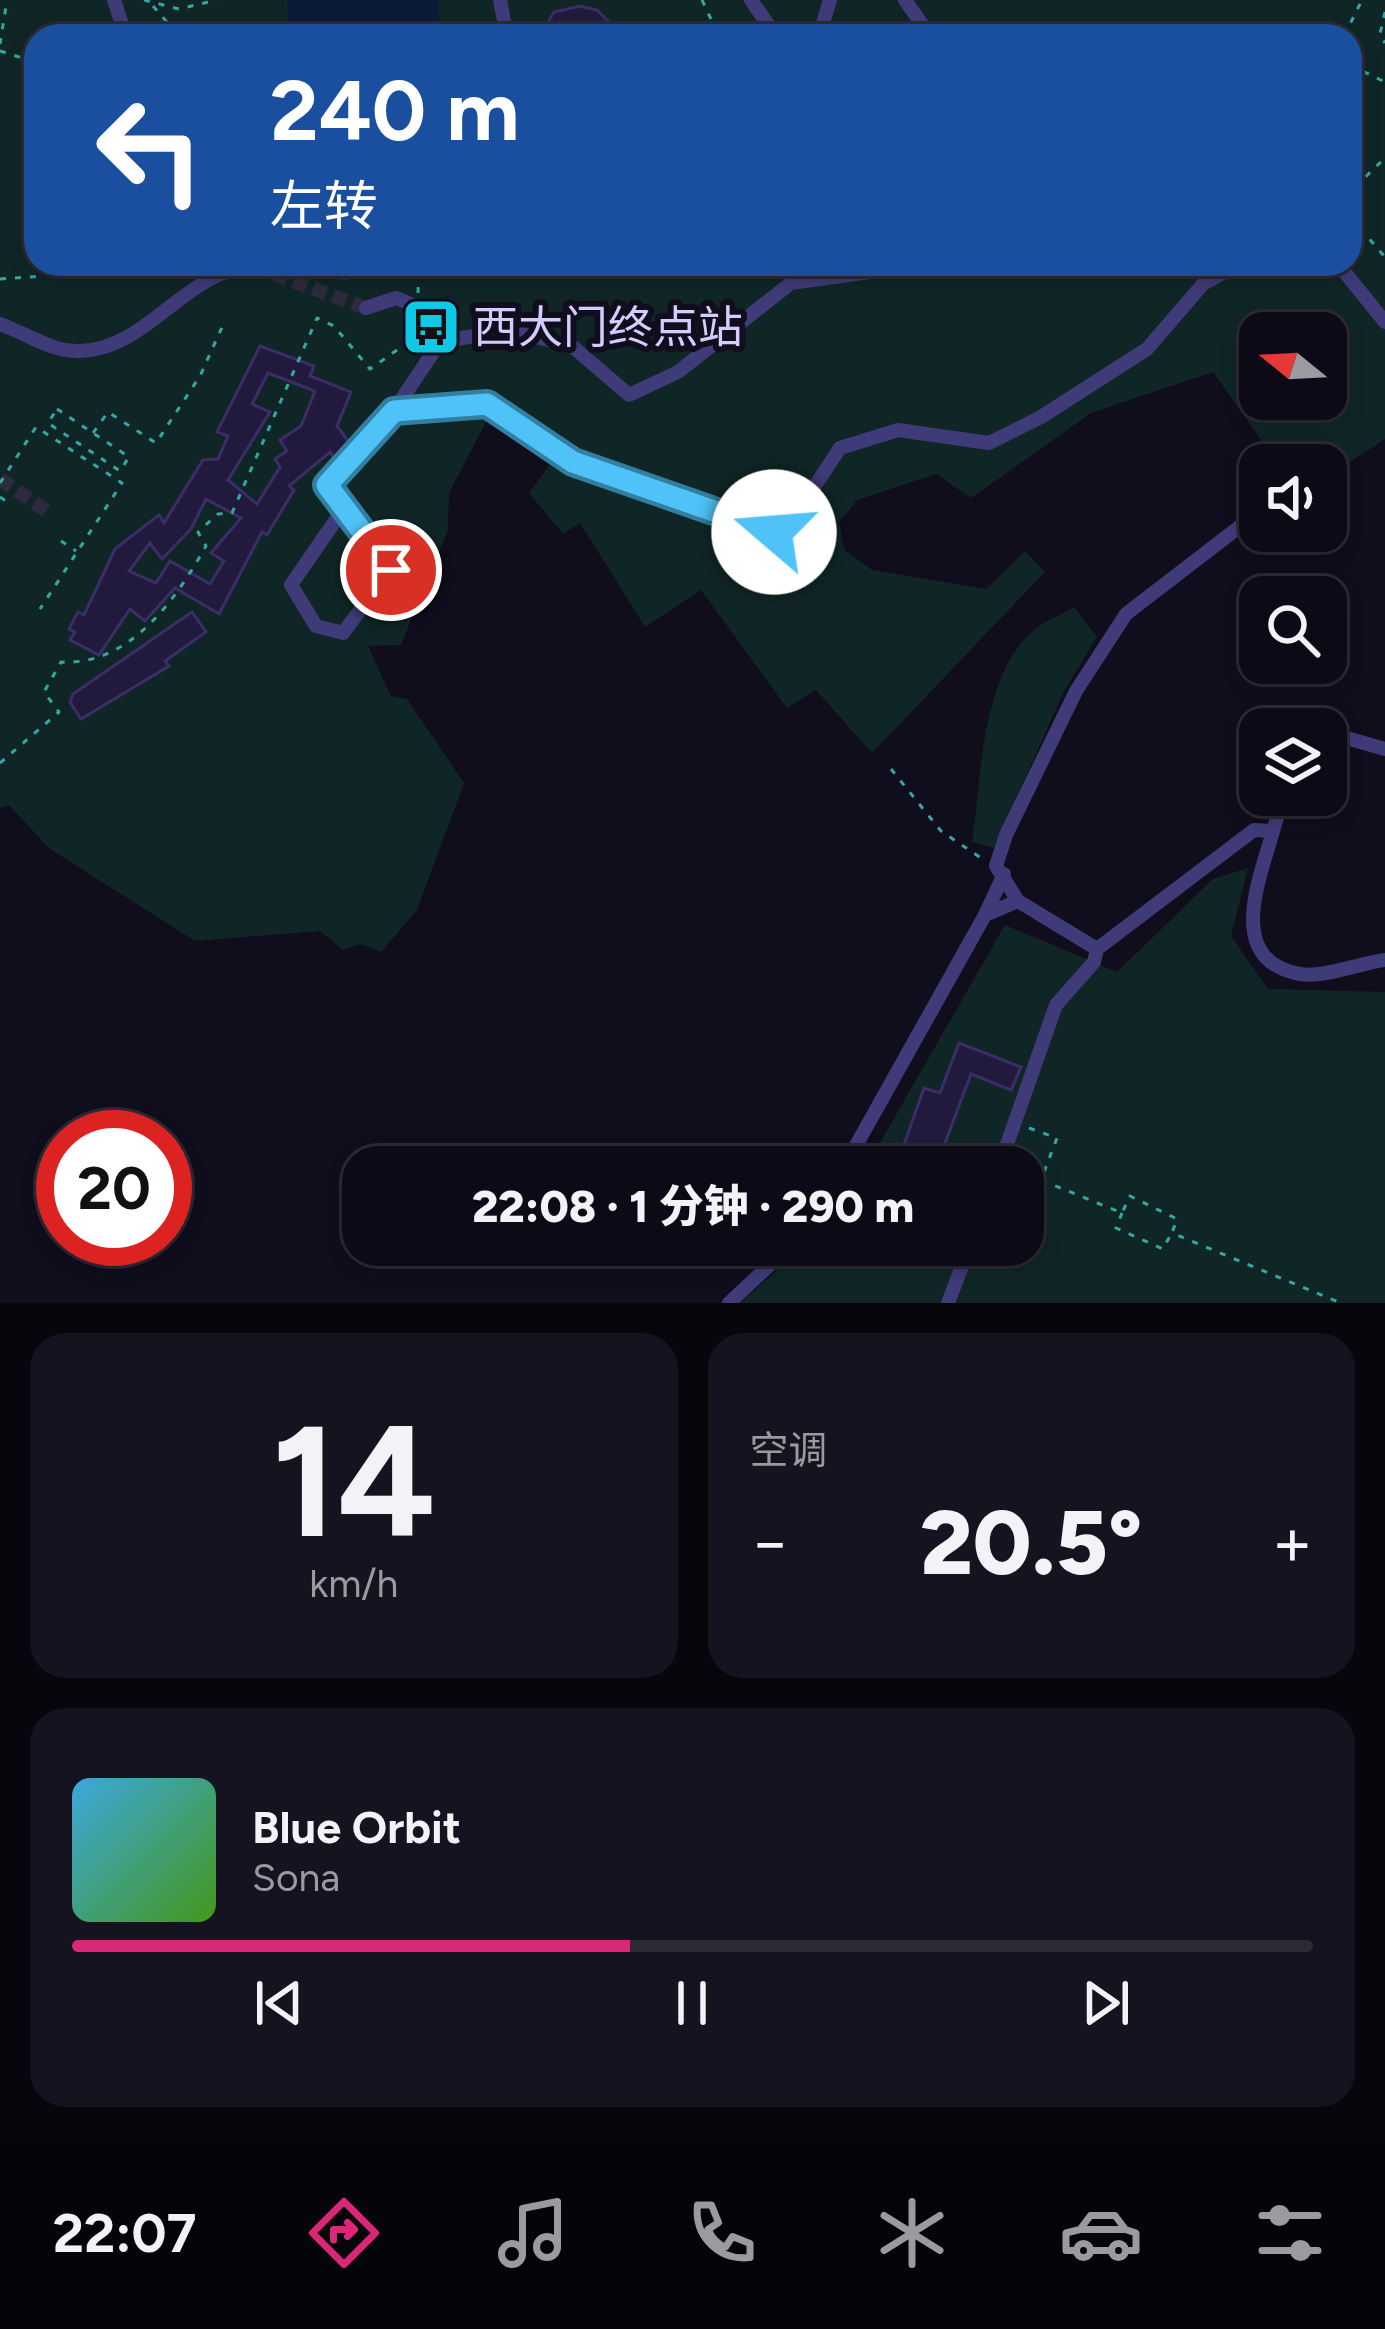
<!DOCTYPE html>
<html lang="zh">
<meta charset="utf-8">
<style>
body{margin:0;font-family:Figtree,"Noto Sans SC",sans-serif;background:#15131f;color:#f1f3f6;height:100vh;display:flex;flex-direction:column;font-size:45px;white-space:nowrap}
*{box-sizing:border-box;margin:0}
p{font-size:39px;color:#9a9aa1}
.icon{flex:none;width:66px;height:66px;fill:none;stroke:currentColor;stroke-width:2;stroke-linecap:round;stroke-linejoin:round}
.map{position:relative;height:1303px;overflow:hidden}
.panel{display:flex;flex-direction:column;gap:30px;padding:30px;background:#07060c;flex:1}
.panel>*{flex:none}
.banner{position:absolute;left:24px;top:24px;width:1338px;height:252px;border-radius:36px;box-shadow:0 6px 18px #0003,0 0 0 3px #2c2b35;background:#1a4fa0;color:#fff;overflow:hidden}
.needle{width:78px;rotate:288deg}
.fabs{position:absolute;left:1239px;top:312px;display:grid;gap:24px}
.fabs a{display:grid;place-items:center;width:108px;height:108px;border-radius:24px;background:#0c0a16;box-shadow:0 6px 18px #0003,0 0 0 3px #2c2b35;font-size:60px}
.speed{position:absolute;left:36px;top:1110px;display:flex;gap:24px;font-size:60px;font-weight:700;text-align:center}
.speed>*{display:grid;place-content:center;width:156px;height:156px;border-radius:50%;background:#0c0a16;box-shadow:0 6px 18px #0003,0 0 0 3px #2c2b35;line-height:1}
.speed .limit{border:18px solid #d22;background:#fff;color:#111}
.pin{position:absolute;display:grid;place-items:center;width:102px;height:102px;color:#fff;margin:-51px;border:6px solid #fff;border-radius:50%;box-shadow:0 3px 12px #0007}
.me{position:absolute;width:132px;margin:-66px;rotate:288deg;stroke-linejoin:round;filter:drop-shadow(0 0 9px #0008)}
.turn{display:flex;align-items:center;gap:42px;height:252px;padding:0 48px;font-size:54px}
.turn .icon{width:156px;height:156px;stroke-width:2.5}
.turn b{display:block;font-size:84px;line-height:102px}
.big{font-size:90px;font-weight:800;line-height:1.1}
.panel .tile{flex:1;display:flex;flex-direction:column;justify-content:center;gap:18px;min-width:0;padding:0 42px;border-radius:36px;background:#15131f}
.panel .dial{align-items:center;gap:0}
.dial b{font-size:156px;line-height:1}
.song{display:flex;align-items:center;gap:36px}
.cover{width:144px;height:144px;border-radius:18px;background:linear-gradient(135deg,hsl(200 70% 55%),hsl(100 70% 35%))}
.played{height:12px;border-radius:6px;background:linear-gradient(90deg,#db2777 45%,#2c2b35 45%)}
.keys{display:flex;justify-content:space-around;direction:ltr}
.heat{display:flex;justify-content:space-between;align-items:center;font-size:66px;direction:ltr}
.panel .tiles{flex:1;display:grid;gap:30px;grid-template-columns:1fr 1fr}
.tile:last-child{grid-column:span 2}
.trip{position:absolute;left:342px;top:1146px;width:702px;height:120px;border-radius:36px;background:#0c0a16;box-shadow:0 6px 18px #0003,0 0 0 3px #2c2b35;font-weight:800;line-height:120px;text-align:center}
.menu{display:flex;height:192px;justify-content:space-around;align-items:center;background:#050409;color:#9a9aa1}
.menu .icon{width:84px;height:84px}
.menu .selected{color:#db2777}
.menu b{font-size:54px;color:#f1f3f6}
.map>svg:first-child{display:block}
.green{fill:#102626;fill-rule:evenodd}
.water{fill:#0b1a37}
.building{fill:#221a3c;stroke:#3b2d67;stroke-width:3;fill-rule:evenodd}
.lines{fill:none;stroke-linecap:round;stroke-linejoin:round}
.minor-tunnel{stroke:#2d2a3e;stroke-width:14;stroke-dasharray:14 7;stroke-linecap:butt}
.path{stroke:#34a7a4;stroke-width:3;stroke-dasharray:6 9;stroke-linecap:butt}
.minor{stroke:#3f3b79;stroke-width:14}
.route-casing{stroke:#337fa1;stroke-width:30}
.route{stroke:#4fc3f7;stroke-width:21}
.labels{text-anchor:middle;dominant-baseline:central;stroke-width:12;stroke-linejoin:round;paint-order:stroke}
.poi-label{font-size:45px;fill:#d3ccfc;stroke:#100d1d;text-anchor:start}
</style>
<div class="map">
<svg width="1385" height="1303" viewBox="0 0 1385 1303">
<rect width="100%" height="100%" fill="#100d1d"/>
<g class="green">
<path d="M 0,0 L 1385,0 L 1385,439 L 1326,478 L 1326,465 L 1279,465 L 1213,372 L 1091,413 L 971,498 L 936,474 L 857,500 L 839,523 L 845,550 L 872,570 L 986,589 L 1025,551 L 1045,572 L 872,753 L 816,690 L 787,708 L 701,590 L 645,627 L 580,523 L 563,534 L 529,493 L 553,460 L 489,416 L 449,493 L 448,530 L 401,645 L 368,646 L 391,696 L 407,699 L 464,783 L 417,910 L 381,952 L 360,944 L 343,950 L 320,931 L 195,941 L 50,849 L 9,805 L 0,808 ZM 36,36 L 1350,36 L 1350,264 L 36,264 ZM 1260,333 L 1326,333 L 1326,399 L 1260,399 Z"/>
<path d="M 1074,607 L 1097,637 L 1064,691 L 994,848 L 972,842 C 982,777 980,678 1033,631 C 1044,621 1061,615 1074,607 Z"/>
<path d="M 1248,868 L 1231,936 L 1268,989 L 1385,992 L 1385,1303 L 740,1303 L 799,1250 L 821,1245 L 1023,1245 L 1023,1167 L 866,1167 L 1005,925 L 1117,972 L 1213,879 Z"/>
</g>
<path class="water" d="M 287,0 L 439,0 L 438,36 L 296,36 L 290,33 Z"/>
<g class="building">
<path d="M 580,6 L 597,10 L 623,36 L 540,36 L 554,12 Z"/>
<path d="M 260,346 L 314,366 L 310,376 L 351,392 L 337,426 L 351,445 L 334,458 L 330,452 L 289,486 L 294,490 L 267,535 L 262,532 L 219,614 L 175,588 L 145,621 L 130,609 L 99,655 L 70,640 L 75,632 L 69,629 L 78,612 L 84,615 L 115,549 L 159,515 L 164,523 L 203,460 L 218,459 L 228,436 L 217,432 ZM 268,373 L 315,391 L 301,426 L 280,440 L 287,451 L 275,459 L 280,467 L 257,504 L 228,480 L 270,412 L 252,404 ZM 206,499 L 241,518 L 211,553 L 224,561 L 210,584 L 170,561 L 156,583 L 129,571 L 150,543 L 162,559 L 191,529 Z"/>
<path d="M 192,612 L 206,632 L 165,661 L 169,666 L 81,719 L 70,702 L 73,694 Z"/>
<path d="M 959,1043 L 1021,1067 L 1011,1090 L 971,1074 L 936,1167 L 896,1167 L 924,1088 L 940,1093 Z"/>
</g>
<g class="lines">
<g class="minor-tunnel">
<path d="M 254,267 L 366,308"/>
<path d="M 0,479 L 51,514"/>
</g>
<g class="path">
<path d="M 144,0 L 179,9 L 217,0"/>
<path d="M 702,0 L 719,36"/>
<path d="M 153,6 L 179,36"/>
<path d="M 1385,12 L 1380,34 L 1385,43"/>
<path d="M 1344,36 L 1362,0"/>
<path d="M 0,44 L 7,0"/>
<path d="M 0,51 L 29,60 L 36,80"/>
<path d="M 1350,65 L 1385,82"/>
<path d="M 36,138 L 29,169 L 36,206"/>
<path d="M 1350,201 L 1354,188 L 1385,158"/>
<path d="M 1350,217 L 1385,257"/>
<path d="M 97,264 L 131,268 L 148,264"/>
<path d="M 301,264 L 344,278 L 347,264"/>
<path d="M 0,279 L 44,276 L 55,264"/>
<path d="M 418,293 L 419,264"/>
<path d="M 57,409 L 129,457 L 120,471 L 48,423 Z"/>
<path d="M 93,433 L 108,412 L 156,443 L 200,376 L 223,325"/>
<path d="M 0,483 L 36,427 L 122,483 L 40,609"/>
<path d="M 0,497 L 10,504"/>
<path d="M 61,541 L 76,551"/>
<path d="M 0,763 L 59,712 L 44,692 L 61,662 C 129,666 175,601 206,546 L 198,532 L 218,514 L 232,513 L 317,318 L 334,326 L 370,369 L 417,336"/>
<path d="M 891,769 L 941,831 L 984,860"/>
<path d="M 1029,1128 L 1057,1138 L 1041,1180 L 1122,1213 L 1130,1196 L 1177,1219 L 1172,1233 L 1341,1303"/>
<path d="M 1122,1213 L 1116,1228 L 1163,1249 L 1171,1234"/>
<path d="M 1023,1221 L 1041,1181"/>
</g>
<g class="minor">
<path d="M 114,0 L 126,36"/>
<path d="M 500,0 L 507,36"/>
<path d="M 751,0 L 776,36"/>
<path d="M 905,0 L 930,36"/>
<path d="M 819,36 L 830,0"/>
<path d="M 1338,264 L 1385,322"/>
<path d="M 366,308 L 396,298 L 418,307 L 440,342 L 508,330 L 572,346 L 629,395 L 678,372 L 791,283 L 870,272 L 883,264"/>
<path d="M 0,324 C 26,333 51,352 80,351 C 148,350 187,267 254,267"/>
<path d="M 394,411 L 487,403 L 573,462 L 774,532 L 793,519 L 840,448 L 898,430 L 989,443 L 1041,417 L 1147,349 L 1203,284 L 1239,264"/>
<path d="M 344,508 L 291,585 L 316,626 L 343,633 L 390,570 L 327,485 L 379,433 L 440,342"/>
<path d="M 1326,743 L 1350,739 L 1385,749"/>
<path d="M 1273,831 L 1284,795"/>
<path d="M 1018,901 L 996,866 L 1006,835 L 1076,691 L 1126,614 L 1260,511"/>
<path d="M 985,915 L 1004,874"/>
<path d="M 844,1167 L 985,915 L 1018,901 L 1097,949 L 1254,830 L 1273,831 C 1260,879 1224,960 1300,974 C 1323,978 1361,963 1385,960"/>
<path d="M 999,1167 L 1056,1005 L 1094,962 L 1097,949"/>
<path d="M 729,1303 L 791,1245"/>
<path d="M 948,1303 L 970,1245"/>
</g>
</g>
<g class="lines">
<defs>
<path id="route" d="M 391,570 L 327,485 L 394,411 L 487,404 L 573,462 L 774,532"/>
</defs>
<use href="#route" class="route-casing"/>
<use href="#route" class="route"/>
</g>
<defs>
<symbol id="bus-square" viewBox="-11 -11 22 22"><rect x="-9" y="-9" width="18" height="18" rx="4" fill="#0ec8e5" stroke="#100d1d"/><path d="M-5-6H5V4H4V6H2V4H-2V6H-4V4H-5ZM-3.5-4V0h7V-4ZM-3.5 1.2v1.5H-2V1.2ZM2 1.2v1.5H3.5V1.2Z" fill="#111"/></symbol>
</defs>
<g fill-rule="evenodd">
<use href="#bus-square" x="398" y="294" width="66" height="66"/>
</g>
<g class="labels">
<g class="poi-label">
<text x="473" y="327">西大门终点站</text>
</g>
</g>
</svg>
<div class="fabs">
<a><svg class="needle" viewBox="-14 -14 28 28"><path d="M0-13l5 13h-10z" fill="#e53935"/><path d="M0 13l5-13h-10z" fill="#9a9aa1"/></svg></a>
<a><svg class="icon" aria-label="sound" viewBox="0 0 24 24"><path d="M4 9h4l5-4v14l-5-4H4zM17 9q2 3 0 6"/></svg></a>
<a><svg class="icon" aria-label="search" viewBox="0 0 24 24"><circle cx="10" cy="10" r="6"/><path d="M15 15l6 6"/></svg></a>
<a><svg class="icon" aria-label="layers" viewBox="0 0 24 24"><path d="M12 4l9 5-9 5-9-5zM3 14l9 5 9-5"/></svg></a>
</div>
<div class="speed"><div class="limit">20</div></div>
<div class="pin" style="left:391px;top:570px;background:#d93025"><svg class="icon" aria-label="arrive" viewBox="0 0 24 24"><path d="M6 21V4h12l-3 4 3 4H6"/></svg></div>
<svg class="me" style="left:774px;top:532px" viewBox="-20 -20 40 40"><circle r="19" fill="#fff"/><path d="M0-13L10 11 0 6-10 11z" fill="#4fc3f7"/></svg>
<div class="trip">22:08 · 1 分钟 · 290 m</div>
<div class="banner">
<div class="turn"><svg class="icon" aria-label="left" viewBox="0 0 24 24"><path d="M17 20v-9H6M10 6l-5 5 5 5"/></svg><div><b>240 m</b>左转</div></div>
</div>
</div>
<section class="panel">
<div class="tiles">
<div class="tile dial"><b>14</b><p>km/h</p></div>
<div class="tile"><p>空调</p>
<div class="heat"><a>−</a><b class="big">20.5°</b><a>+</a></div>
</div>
<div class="tile">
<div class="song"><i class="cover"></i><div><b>Blue Orbit</b><p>Sona</p></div></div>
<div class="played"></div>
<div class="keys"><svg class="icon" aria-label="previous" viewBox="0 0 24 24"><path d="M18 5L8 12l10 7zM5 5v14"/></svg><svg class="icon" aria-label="pause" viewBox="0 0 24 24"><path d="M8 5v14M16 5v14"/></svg><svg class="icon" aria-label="next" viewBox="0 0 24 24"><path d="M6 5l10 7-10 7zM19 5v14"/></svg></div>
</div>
</div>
</section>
<nav class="menu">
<b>22:07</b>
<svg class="icon selected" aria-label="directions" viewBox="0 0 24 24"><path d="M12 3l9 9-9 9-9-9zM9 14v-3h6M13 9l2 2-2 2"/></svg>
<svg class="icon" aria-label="music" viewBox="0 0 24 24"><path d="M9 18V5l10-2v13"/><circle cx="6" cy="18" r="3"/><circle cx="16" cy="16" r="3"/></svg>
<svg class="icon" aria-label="phone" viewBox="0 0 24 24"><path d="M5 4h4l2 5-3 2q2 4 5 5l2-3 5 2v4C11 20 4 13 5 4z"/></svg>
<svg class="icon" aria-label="climate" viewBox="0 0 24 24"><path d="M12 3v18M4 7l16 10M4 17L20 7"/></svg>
<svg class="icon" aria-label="car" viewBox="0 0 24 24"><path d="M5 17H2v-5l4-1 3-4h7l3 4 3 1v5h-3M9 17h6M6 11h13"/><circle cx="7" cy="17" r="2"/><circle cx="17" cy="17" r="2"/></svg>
<svg class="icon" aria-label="filters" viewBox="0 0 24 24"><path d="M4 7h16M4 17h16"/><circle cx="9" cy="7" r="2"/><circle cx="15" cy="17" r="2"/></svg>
</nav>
